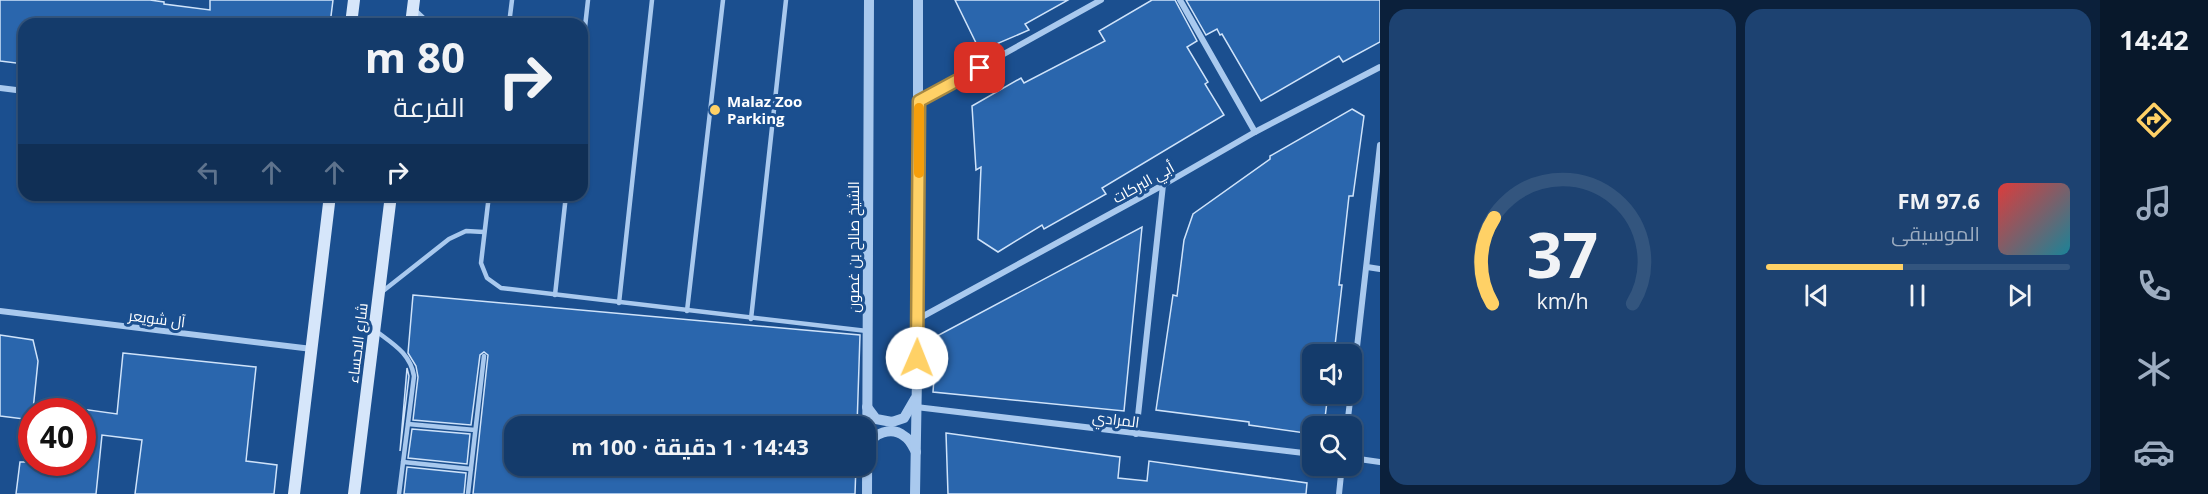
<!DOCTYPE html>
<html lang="ar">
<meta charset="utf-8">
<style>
body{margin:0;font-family:"Open Sans",Cairo,sans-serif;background:#1d4271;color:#f1f3f6;direction:rtl;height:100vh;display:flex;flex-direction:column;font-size:22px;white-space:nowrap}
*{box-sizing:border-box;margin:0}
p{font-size:20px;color:#9dadc1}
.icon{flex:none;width:33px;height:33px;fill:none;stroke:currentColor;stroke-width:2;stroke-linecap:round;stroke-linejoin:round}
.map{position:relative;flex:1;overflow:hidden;direction:ltr}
.panel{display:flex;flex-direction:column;gap:9px;padding:9px;background:#0b203b;width:720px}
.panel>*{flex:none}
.guide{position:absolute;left:18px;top:18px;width:570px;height:183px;border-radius:18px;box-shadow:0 2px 4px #0004,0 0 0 2px #33557e;direction:rtl;background:#143b6b;color:#f1f3f6;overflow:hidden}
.buttons{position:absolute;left:1302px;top:344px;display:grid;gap:12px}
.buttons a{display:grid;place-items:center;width:60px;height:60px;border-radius:12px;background:#143b6b;box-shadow:0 2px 4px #0004,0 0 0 2px #33557e;font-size:30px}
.speed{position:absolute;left:18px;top:398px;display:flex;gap:12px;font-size:30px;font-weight:700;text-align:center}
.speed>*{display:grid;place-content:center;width:78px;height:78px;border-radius:50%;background:#143b6b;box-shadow:0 2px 4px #0004,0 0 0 2px #33557e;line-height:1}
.speed .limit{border:9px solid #d22;background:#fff;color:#111}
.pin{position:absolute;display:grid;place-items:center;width:51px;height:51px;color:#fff;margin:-26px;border-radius:12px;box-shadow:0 3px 9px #0006}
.me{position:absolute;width:66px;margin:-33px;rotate:1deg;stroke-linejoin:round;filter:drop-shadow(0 0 4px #0008)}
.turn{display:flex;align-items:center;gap:21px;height:126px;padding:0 24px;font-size:27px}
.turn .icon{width:78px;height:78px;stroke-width:2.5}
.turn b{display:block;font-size:42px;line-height:51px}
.lanes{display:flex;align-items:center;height:57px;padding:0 24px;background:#0003;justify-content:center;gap:30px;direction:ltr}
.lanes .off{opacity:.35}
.panel .card{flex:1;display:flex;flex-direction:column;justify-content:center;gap:9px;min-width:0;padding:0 21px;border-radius:18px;background:#1d4271}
.panel .dial{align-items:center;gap:0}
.dial svg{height:156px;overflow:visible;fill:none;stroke:#33557e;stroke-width:7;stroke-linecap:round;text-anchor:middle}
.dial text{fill:#f1f3f6;stroke:none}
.song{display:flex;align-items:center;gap:18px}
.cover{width:72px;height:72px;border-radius:9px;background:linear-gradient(135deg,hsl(0 70% 55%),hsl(190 70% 35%))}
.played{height:6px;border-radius:3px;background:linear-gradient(90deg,#ffd166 45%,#33557e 45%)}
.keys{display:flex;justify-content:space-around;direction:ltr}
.panel .tiles{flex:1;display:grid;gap:9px;grid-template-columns:repeat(2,1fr)}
.trip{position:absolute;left:504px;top:416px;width:372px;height:60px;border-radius:18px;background:#143b6b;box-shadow:0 2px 4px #0004,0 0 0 2px #33557e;font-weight:700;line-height:60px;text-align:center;direction:rtl}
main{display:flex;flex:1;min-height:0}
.tab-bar{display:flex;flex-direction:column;width:108px;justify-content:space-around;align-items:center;background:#08182b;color:#9dadc1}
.tab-bar .icon{width:42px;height:42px}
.tab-bar .current{color:#ffd166}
.tab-bar b{font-size:27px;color:#f1f3f6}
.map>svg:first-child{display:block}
.building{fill:#2a66ad;stroke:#cfe3fa;stroke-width:1.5}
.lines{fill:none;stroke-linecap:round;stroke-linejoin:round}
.service{stroke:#a9c9ee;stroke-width:4.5}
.minor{stroke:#a9c9ee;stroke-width:6}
.tertiary{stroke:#a9c9ee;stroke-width:10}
.secondary{stroke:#d6e6fa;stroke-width:12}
.route-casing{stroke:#a68842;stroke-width:15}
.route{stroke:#ffd166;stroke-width:10}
.slow{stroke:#f59e0b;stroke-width:10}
.poi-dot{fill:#ffd166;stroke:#1b4f8f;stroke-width:2}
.labels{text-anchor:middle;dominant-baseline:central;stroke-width:6;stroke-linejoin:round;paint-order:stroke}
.poi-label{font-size:15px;font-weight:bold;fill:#fff;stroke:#1b4f8f;text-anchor:start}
.street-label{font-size:15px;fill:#fff;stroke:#1b4f8f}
</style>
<main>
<nav class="tab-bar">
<b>14:42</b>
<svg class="icon current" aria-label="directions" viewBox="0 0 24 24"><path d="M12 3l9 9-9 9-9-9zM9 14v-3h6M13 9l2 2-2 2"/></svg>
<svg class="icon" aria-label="music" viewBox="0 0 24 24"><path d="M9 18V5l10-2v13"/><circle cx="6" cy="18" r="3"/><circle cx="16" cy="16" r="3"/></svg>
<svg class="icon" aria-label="phone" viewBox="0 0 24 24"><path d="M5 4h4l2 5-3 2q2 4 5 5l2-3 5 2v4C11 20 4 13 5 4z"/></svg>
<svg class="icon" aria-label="climate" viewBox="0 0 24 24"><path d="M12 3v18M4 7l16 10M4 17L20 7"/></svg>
<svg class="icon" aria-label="car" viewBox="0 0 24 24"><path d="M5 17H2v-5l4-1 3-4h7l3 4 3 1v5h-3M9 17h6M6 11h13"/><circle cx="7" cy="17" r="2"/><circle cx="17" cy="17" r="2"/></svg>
</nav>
<section class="panel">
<div class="tiles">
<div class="card">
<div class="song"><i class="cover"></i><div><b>97.6 FM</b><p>الموسيقى</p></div></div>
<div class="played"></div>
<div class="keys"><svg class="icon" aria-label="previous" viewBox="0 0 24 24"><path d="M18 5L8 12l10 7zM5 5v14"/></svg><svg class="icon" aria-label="pause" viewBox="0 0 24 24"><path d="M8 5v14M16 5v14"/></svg><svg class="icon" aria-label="next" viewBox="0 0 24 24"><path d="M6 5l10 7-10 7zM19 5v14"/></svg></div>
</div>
<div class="card dial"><svg viewBox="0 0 100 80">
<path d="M14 69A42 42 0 1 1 86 69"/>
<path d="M14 69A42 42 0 0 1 15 25" stroke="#ffd166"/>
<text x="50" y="56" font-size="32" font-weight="700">37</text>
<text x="50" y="72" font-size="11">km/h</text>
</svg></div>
</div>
</section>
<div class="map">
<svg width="1380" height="494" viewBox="0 0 1380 494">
<rect width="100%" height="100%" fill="#1b4f8f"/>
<g class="building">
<path d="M 0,0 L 150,0 L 164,2 L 164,4 L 210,10 L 210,0 L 333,0 L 330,24 L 24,24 L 24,64 L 0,61 Z"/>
<path d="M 955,0 L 1068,0 L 1025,24 L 1029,30 L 980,51 Z"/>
<path d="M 1152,0 L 1175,0 L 1197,41 L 1187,47 L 1208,82 L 1205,84 L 1224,115 L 1102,188 L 1106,194 L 1044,229 L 1042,225 L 998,252 L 978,239 L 981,167 L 976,170 L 972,106 L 1021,78 L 1024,83 L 1105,41 L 1099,31 Z"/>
<path d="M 1186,0 L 1380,0 L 1380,42 L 1343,62 L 1339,56 L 1261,101 L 1222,34 L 1220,35 L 1217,29 L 1206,35 Z"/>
<path d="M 1352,109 L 1364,116 L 1353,196 L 1349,196 L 1339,285 L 1342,285 L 1334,354 L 1312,354 L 1312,393 L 1328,393 L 1324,426 L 1312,426 L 1312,434 L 1249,425 L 1249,422 L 1156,410 L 1173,295 L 1177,296 L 1184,240 L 1193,214 L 1270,159 L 1270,156 Z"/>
<path d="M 1142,227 L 1124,411 L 933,392 L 937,336 Z"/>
<path d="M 413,295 L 860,335 L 857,426 L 514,426 L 514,465 L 856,465 L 855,494 L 473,494 L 488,355 L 484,352 L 480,355 L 471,425 L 413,420 L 418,377 L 416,366 L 408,353 Z"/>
<path d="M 0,335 L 33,340 L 38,361 L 32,420 L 0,416 Z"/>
<path d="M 123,353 L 256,367 L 246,461 L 277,465 L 274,494 L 135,494 L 142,440 L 102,435 L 96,494 L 16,494 L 20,462 L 82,462 L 82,409 L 117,414 Z"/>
<path d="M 407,368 L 409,376 L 400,451 Z"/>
<path d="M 412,429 L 470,434 L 467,464 L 408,458 Z"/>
<path d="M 946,433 L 1120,457 L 1118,478 L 1147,481 L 1149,461 L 1307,483 L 1306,494 L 948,494 Z"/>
<path d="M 407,467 L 466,473 L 464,494 L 404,494 Z"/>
</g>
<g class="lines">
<g class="service">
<path d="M 415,10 L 430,24"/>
<path d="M 509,24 L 512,0"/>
<path d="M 582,54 L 588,0"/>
<path d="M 489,195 L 481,263 L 487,278 L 501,288 L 867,331"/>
<path d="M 383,291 L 449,239 L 466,231 L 484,232"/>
<path d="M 555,295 L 566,195"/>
<path d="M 619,303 L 652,0"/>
<path d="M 687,311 L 723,0"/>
<path d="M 751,319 L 786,0"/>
<path d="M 376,331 C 393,344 410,353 414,376 L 399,494"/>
<path d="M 408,424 L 475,430"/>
<path d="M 403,462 L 471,469"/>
<path d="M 468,494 L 484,356"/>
</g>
<g class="minor">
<path d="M 1180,0 L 1255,132"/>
<path d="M 0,88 L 24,91"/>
<path d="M 919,101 L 1101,0"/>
<path d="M 1367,267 L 1380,269"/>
<path d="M 0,311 L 312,349"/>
<path d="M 918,319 L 1163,185 L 1255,132 L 1380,67"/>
<path d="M 1352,391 L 1380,145"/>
<path d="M 916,407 L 1312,454"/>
<path d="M 1347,426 L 1351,393"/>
<path d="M 1136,434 L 1163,185"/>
<path d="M 1352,458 L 1380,462"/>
<path d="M 1339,494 L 1342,465"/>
</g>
<g class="tertiary">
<path d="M 867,407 L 876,419 L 892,422 L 904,418 L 915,399"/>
<path d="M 868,447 C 872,433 892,426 904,436 C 910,439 913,447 916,452"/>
<path d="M 867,494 L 869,0"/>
<path d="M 915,494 L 918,319 L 918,0"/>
</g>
<g class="secondary">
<path d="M 351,24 L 354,0"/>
<path d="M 411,24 L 414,0"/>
<path d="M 294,494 L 330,195"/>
<path d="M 354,494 L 391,195"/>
</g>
</g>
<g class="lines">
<defs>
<path id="route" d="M 917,358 L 919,101 L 980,68"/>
</defs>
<use href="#route" class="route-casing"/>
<use href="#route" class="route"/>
<path class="slow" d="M 919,173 L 919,108"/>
</g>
<circle class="poi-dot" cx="715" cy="110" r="6"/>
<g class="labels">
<g class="poi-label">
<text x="727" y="101">Malaz Zoo<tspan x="727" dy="17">Parking</tspan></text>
</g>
<g class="street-label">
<text transform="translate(1143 182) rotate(-29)">أبي البركات</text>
<text transform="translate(853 247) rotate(-90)">الشيخ صالح بن غصون</text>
<text transform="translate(157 318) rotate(7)">آل شويعر</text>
<text transform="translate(357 343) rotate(-83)">شارع الاحساء</text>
<text transform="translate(1116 419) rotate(7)">المرادي</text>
</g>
</g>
</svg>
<div class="buttons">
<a><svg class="icon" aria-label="sound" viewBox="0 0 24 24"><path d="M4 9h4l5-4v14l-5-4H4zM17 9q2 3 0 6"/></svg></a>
<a><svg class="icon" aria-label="search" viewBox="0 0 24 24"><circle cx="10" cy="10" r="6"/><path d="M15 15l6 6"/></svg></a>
</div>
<div class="speed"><div class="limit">40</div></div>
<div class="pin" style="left:980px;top:68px;background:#d93025"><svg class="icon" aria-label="arrive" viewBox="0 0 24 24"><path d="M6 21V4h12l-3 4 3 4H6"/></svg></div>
<svg class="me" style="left:917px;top:358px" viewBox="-20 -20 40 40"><circle r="19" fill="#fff"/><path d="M0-13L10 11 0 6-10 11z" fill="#ffd166"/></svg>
<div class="trip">14:43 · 1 دقيقة · 100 m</div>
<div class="guide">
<div class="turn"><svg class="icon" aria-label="right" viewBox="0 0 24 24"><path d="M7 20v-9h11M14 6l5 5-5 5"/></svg><div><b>80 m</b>الفرعة</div></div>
<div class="lanes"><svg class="icon off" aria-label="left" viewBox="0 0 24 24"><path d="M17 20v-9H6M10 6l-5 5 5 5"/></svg><svg class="icon off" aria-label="ahead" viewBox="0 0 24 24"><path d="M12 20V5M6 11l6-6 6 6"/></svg><svg class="icon off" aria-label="ahead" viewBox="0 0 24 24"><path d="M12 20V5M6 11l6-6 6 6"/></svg><svg class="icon" aria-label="right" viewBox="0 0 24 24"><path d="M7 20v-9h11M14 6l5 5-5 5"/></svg></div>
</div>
</div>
</main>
